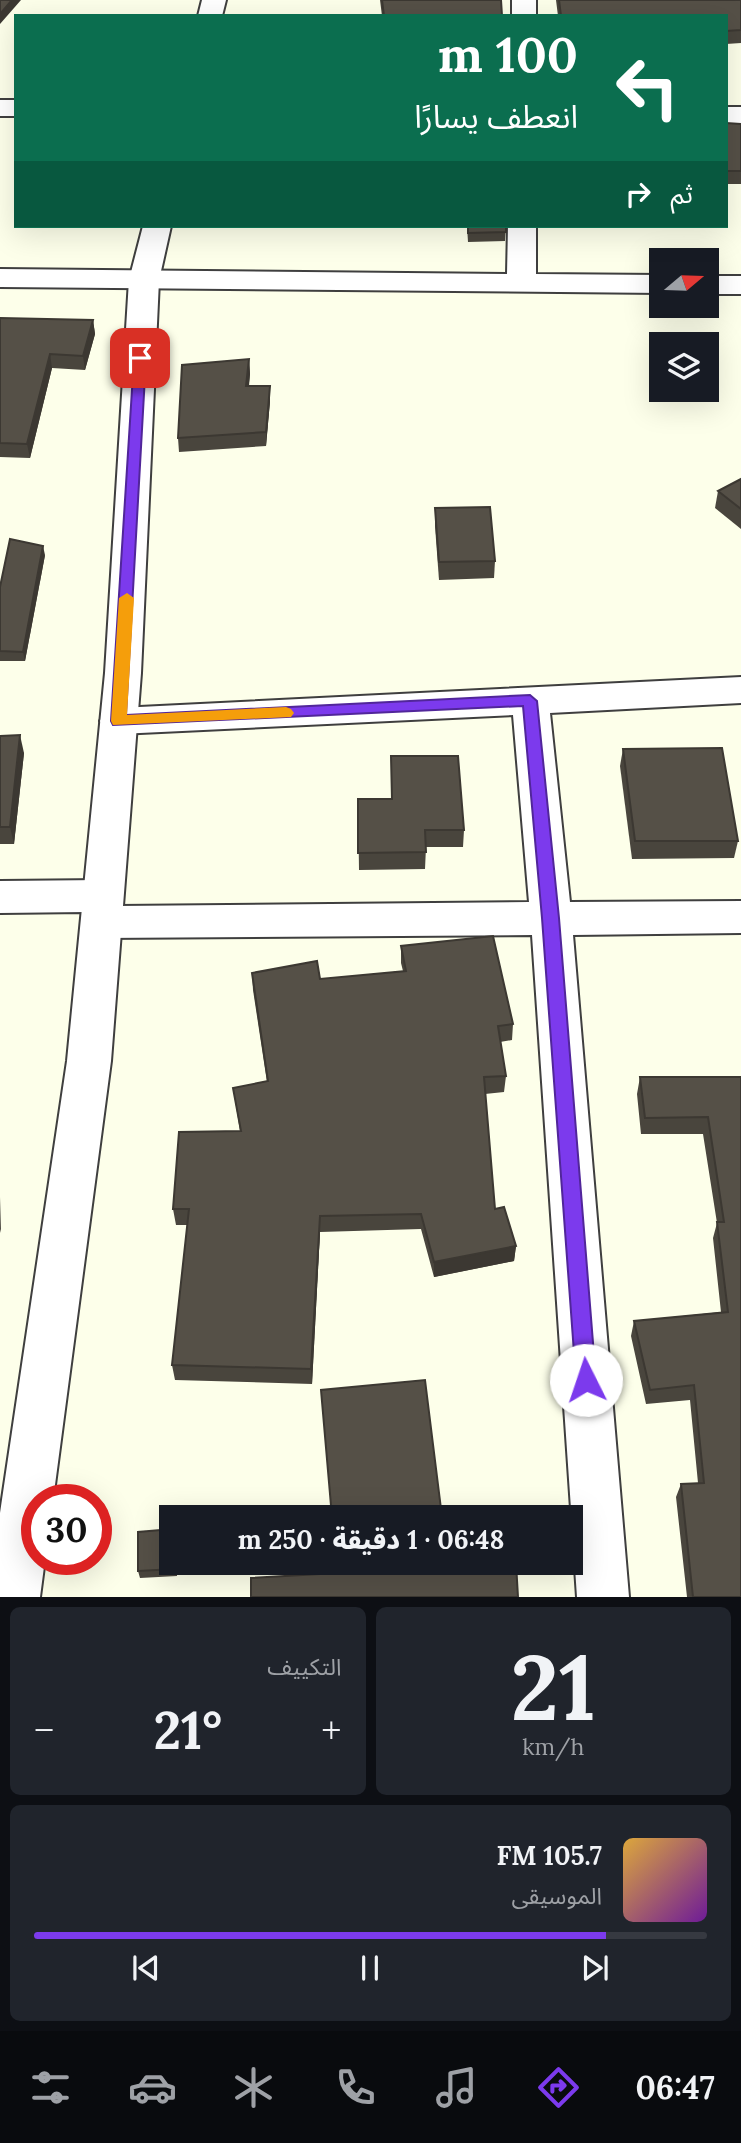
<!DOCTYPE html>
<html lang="ar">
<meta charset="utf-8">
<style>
body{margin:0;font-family:Lora,"Noto Sans Arabic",serif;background:#20242c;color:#f1f3f6;direction:rtl;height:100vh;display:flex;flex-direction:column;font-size:26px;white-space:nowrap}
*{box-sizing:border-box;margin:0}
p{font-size:23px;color:#9ea1a6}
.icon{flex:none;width:38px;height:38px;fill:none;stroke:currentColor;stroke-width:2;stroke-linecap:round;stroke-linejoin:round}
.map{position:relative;height:1597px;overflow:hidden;direction:ltr}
.sheet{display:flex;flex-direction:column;gap:10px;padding:10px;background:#0d0f14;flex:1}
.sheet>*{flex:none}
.top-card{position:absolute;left:14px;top:14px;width:714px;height:214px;border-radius:0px;box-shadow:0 7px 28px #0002;direction:rtl;background:#0b6e4f;color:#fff;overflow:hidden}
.needle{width:46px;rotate:71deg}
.fabs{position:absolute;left:649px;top:248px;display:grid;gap:14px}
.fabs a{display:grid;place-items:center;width:70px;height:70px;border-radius:0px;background:#171b24;box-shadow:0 7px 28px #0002;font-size:35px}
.speed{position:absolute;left:21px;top:1484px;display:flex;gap:14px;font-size:35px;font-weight:700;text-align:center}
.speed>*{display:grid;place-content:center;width:91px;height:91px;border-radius:50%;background:#171b24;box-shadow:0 7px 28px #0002;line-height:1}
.speed .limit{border:10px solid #d22;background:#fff;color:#111}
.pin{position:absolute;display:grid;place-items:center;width:60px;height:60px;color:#fff;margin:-30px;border-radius:14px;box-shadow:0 4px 10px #0006}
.me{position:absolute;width:77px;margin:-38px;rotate:356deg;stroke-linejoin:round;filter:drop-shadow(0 0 5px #0008)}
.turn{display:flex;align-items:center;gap:24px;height:147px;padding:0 35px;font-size:32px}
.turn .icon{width:91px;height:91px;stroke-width:2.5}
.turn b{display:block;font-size:49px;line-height:60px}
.then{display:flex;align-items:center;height:66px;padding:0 35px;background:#0003;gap:14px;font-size:26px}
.big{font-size:52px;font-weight:800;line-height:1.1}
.sheet .card{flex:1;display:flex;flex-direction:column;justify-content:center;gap:10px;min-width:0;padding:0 24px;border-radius:10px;background:#20242c}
.sheet .dial{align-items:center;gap:0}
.dial b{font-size:91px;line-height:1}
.song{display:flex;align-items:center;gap:21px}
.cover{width:84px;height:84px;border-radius:10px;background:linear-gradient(135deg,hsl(40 70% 55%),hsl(280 70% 35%))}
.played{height:7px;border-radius:4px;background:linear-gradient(90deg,#7c3aed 85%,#363941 85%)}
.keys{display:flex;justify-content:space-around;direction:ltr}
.heat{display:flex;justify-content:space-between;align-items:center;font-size:38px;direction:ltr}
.sheet .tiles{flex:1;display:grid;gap:10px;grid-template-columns:1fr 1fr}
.card:last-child{grid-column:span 2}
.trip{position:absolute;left:159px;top:1505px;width:424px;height:70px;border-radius:0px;background:#171b24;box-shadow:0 7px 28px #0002;font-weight:800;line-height:70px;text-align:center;direction:rtl}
.tabs{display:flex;height:112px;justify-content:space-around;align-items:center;background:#090b0e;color:#9ea1a6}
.tabs .icon{width:49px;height:49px}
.tabs .selected{color:#7c3aed}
.tabs b{font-size:32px;color:#f1f3f6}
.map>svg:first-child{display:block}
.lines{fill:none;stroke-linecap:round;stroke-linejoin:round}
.minor-casing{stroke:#3f3f3f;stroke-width:4}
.tertiary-casing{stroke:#3f3f3f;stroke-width:4}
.minor{fill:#fff;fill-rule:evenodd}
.tertiary{fill:#fff;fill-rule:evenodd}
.wall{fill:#49453d}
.shaded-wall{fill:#3c3832}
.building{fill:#555047;stroke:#3c3832;stroke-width:2}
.route{fill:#7c3aed;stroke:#51269a;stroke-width:2}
.slow{fill:#f59e0b}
</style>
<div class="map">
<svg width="741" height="1597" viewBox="0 0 741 1597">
<rect width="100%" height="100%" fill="#fdffea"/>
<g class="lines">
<defs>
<g id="minor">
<rect x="512" y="0" width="24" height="16"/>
<rect x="0" y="100" width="16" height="16"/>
<rect x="726" y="107" width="15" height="16"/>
<path d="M 508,226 L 536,226 L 536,274 L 662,275 L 662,293 L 0,287 L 0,269 L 507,274 Z"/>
<rect x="707" y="276" width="34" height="18"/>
<path d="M 741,677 L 741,703 L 550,713 L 570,902 L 741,901 L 741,933 L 573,935 L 629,1597 L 577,1597 L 532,935 L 101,938 L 87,933 L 81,922 L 86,912 L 0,913 L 0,881 L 103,880 L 117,885 L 123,896 L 118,906 L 529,902 L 513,715 L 119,734 L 106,731 L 100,721 L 106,711 L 119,708 Z"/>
</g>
<g id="tertiary">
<path d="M 202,0 L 226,0 L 222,16 L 198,16 Z"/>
<path d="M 143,226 L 171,226 L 159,280 L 141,673 L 111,1061 L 53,1500 L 37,1500 L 37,1559 L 45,1559 L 40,1597 L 0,1597 L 0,1513 L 67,1061 L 105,673 L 129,280 Z"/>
</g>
</defs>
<use href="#minor" class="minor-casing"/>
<use href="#tertiary" class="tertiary-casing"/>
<use href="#minor" class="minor"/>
<use href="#tertiary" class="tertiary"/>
</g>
<g class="wall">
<path d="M 380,0 L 501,0 L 502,16 L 382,16 Z"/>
<path d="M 556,0 L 741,0 L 741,43 L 726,44 L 726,16 L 558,16 Z"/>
<path d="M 726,123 L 741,124 L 741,184 L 726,184 Z"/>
<path d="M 467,226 L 506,226 L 505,241 L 468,242 Z"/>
<path d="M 0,318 L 93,320 L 95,334 L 85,370 L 52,368 L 30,458 L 0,457 Z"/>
<path d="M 249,359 L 250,374 L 249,386 L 270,386 L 270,401 L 266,446 L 179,452 L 178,438 Z"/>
<path d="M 741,479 L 741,529 L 715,508 L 718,491 Z"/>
<path d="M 435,508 L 495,561 L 494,578 L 439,580 L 435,526 Z"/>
<path d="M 45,555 L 25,661 L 0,661 L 0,587 Z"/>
<path d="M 0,736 L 24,753 L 14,844 L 0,844 Z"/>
<path d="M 623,749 L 738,841 L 734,858 L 632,859 L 620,766 Z"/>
<path d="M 391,756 L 464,830 L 463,847 L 426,847 L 425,869 L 359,870 L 358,799 L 392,799 Z"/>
<path d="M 401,946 L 513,1024 L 512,1040 L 500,1042 L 506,1076 L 504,1092 L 485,1094 L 495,1209 L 516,1246 L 514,1261 L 434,1277 L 421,1229 L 320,1232 L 312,1384 L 175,1380 L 172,1365 L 187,1225 L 176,1225 L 173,1209 L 240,1131 L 233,1088 L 267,1082 L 253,990 L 252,973 L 320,979 L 403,971 L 401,963 Z"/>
<path d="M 640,1077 L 741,1077 L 741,1597 L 687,1597 L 676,1497 L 681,1484 L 698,1483 L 690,1400 L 646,1404 L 631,1336 L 634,1321 L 721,1312 L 713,1238 L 717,1223 L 703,1134 L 641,1134 L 637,1094 Z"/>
<path d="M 177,1563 L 177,1576 L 140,1578 L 138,1571 Z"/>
</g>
<g class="shaded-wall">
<path d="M 12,0 L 21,0 L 0,24 L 0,14 Z"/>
<path d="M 93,320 L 95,334 L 85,370 L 83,356 Z"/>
<path d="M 50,354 L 52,368 L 30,458 L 27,444 Z"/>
<path d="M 249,359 L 250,374 L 247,400 L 246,386 Z"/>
<path d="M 270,386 L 270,401 L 266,446 L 266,432 Z"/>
<path d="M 43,546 L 45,555 L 25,661 L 23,652 Z"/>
<path d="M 20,735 L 24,753 L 14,844 L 10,827 Z"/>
<path d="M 0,1195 L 0,1197 L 1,1233 L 0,1229 Z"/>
<path d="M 320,1216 L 320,1232 L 312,1384 L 311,1369 Z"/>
<path d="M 516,1246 L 514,1261 L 434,1277 L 434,1262 Z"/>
</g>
<g class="building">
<path d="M 0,0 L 12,0 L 0,14 Z"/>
<path d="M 382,0 L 501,0 L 502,16 L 384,16 Z"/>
<path d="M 559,0 L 741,0 L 741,30 L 726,31 L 726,16 L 561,16 Z"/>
<path d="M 726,123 L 741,124 L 741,171 L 726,171 Z"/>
<path d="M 468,226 L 506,226 L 506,232 L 468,233 Z"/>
<path d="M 0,318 L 93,320 L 83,356 L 50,354 L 27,444 L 0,443 Z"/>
<path d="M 249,359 L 246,386 L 270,386 L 266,432 L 178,438 L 182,365 Z"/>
<path d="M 741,479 L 741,509 L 718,491 Z"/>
<path d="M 490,507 L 495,561 L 439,562 L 435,508 Z"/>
<path d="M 10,539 L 43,546 L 23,652 L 0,651 L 0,587 Z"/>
<path d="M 20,735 L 10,827 L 0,827 L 0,736 Z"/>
<path d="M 722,748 L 738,841 L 635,841 L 623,749 Z"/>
<path d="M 391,756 L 458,756 L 464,830 L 425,830 L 426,852 L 358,853 L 358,799 L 392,799 Z"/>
<path d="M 493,936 L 513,1024 L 498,1026 L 506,1076 L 484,1077 L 495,1209 L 504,1207 L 516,1246 L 434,1262 L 421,1214 L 320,1216 L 311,1369 L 172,1365 L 189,1209 L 173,1209 L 179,1132 L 241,1131 L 233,1088 L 268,1081 L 252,973 L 317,961 L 320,979 L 406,971 L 401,946 Z"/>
<path d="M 640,1077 L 741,1077 L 741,1597 L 693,1597 L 681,1484 L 704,1483 L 694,1385 L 650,1390 L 634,1321 L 728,1312 L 717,1222 L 724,1222 L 708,1117 L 645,1118 Z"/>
<path d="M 425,1380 L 442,1517 L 332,1517 L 321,1390 Z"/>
<path d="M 172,1529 L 172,1563 L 176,1563 L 175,1569 L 138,1571 L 138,1532 Z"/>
<path d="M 336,1563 L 516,1563 L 518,1597 L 251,1597 L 251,1578 L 337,1573 Z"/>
</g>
<path class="route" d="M 140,354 L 146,358 L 126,715 L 530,695 L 537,701 L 559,918 L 596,1380 L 593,1387 L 586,1390 L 579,1387 L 576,1380 L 542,918 L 523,706 L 113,725 L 111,721 L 134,358 Z"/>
<path class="slow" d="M 127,593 L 134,598 L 127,715 L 286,707 L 291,709 L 294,713 L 291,717 L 113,725 L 111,721 L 119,598 Z"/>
</svg>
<div class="fabs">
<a><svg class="needle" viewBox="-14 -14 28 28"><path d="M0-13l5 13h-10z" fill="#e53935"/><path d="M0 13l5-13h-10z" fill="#9ea1a6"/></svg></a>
<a><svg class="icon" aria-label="layers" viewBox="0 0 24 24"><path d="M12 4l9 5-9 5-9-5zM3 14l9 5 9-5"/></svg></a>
</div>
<div class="speed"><div class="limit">30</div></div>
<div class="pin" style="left:140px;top:358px;background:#d93025"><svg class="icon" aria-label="arrive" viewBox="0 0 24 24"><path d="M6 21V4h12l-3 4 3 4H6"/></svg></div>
<svg class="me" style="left:586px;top:1380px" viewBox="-20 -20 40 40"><circle r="19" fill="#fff"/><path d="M0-13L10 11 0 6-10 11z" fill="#7c3aed"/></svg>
<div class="trip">06:48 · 1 دقيقة · 250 m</div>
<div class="top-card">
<div class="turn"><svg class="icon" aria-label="left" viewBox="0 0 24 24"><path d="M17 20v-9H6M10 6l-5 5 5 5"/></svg><div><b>100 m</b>انعطف يسارًا</div></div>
<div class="then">ثم<svg class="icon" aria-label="right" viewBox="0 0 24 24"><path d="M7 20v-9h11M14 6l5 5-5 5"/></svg></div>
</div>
</div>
<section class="sheet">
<div class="tiles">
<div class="card dial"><b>21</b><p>km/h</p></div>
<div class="card"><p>التكييف</p>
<div class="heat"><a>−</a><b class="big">21°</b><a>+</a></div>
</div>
<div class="card">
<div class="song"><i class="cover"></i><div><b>105.7 FM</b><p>الموسيقى</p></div></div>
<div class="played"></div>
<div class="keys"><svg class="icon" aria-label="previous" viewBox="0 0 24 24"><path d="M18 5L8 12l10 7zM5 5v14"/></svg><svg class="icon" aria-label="pause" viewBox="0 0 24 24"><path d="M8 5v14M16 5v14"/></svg><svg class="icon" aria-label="next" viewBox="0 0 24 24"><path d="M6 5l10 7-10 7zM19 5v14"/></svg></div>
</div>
</div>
</section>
<nav class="tabs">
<b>06:47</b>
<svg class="icon selected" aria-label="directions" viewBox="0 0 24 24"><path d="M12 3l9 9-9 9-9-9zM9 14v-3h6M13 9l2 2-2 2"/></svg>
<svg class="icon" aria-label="music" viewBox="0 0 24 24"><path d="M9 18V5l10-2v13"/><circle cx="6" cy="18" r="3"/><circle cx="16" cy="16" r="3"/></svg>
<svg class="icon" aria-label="phone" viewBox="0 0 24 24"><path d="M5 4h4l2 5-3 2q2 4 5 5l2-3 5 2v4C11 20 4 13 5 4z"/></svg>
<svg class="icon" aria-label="climate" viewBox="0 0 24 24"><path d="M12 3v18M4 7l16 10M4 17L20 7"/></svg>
<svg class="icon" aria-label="car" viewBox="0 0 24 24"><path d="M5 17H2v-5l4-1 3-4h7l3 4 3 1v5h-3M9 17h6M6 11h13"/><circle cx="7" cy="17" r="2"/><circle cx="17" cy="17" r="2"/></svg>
<svg class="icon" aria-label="filters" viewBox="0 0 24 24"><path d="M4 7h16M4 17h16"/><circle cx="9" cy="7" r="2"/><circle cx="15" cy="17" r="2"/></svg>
</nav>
